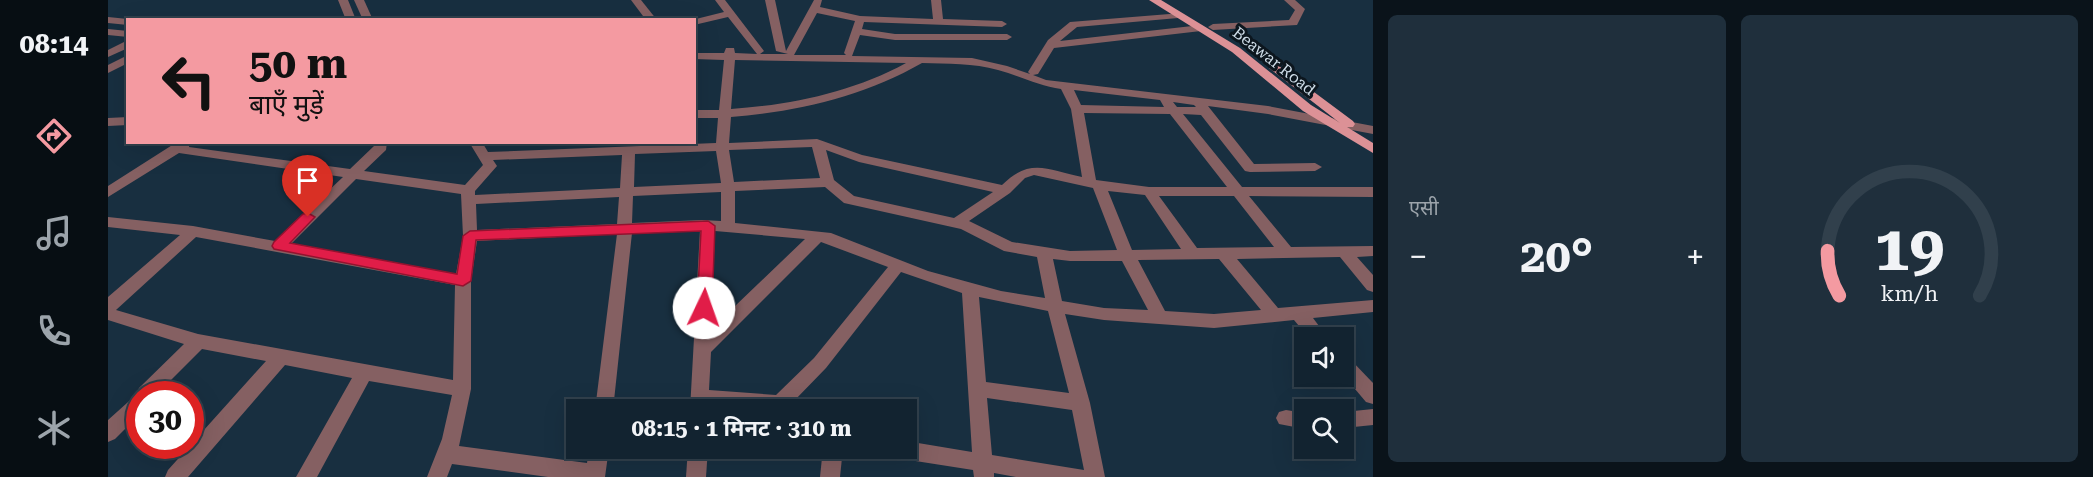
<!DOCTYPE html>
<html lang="hi">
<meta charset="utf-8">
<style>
body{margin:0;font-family:"Roboto Serif","Noto Sans Devanagari",serif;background:#1f2f3c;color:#f1f3f6;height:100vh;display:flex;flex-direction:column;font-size:22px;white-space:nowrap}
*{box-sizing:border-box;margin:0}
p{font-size:20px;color:#9ca4ab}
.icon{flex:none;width:33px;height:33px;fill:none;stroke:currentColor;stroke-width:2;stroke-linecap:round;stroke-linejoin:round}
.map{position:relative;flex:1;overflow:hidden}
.side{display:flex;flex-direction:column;gap:15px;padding:15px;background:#0a131a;width:720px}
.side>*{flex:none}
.hud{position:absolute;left:18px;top:18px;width:570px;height:126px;border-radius:0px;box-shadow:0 6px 24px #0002,0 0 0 2px #31404c;background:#f49aa1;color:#111;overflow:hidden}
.fabs{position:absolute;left:1186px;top:327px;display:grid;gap:12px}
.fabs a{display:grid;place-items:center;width:60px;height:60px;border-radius:0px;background:#122330;box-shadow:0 6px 24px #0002,0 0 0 2px #31404c;font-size:30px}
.speed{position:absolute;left:18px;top:381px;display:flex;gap:12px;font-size:30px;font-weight:700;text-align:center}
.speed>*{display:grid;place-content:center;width:78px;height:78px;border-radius:50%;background:#122330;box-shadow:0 6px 24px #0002,0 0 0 2px #31404c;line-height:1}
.speed .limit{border:9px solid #d22;background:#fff;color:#111}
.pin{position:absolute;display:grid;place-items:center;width:51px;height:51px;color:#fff;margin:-62px -26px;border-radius:50% 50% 50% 0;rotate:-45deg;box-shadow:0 0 6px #0007}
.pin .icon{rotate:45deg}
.me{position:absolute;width:66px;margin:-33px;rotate:3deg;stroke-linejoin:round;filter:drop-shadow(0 0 4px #0008)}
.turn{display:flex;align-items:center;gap:21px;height:126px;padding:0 24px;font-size:27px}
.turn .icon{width:78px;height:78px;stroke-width:2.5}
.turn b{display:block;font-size:42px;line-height:51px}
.big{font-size:45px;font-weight:700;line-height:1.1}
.side .widget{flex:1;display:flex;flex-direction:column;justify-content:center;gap:9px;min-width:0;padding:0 21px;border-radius:9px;background:#1f2f3c}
.side .dial{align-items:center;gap:0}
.dial svg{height:156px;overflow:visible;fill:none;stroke:#31404c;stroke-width:7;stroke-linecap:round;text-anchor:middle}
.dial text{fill:#f1f3f6;stroke:none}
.heat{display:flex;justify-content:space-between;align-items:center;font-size:33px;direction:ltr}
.side .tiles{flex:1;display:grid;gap:15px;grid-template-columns:repeat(2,1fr)}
.trip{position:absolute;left:458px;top:399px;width:351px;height:60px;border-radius:0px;background:#122330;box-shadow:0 6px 24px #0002,0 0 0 2px #31404c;font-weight:700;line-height:60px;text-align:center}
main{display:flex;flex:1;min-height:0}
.tab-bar{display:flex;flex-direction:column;width:108px;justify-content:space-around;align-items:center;background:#070e13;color:#9ca4ab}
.tab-bar .icon{width:42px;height:42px}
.tab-bar .current{color:#f49aa1}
.tab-bar b{font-size:27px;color:#f1f3f6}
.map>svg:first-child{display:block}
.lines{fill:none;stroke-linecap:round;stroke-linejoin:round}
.minor{fill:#856062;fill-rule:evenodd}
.major{fill:#dc9196;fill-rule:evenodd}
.route{fill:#e11d48;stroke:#92132f;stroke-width:1.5}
.labels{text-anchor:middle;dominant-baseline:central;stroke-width:6;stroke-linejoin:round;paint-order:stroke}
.far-street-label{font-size:16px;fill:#cfdde8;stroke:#0c161e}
</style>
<main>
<nav class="tab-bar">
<b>08:14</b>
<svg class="icon current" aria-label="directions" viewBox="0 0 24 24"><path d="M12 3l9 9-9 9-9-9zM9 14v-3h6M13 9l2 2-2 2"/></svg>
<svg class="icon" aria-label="music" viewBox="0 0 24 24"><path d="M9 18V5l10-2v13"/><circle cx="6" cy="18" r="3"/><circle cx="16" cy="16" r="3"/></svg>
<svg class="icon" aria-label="phone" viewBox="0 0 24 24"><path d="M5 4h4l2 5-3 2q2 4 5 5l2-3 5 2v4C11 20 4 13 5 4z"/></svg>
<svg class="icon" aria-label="climate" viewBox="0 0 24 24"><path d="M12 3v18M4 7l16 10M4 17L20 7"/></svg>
</nav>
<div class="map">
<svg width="1265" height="477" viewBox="0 0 1265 477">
<rect width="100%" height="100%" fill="#182f40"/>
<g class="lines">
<g class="minor">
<path d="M 230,0 L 240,0 L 248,20 L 238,20 Z"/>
<path d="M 246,0 L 256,0 L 265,20 L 255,20 Z"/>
<path d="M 523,0 L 533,0 L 549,20 L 538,20 Z"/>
<path d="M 607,0 L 617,0 L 656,51 L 652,54 L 680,54 L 668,51 L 657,0 L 667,0 L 678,51 L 706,0 L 714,0 L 712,7 L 752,16 L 825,19 L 823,0 L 833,0 L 835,19 L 894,21 L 899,24 L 894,27 L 756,22 L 754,29 L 787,34 L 899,34 L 904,37 L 899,40 L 787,40 L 752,35 L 744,56 L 864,58 L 899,66 L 922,74 L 920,72 L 940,40 L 962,22 L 1074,13 L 1074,17 L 1070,18 L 969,27 L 952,41 L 1093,25 L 1098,28 L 1093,31 L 946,48 L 930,74 L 925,75 L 938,80 L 1160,106 L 1265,126 L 1265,134 L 1160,114 L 1100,106 L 1146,164 L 1207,163 L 1214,167 L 1207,171 L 1142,172 L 1137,171 L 1093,115 L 1075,114 L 1134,187 L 1265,187 L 1265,197 L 1141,196 L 1183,247 L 1265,246 L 1265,256 L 1249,257 L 1265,275 L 1265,292 L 1259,290 L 1232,257 L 1129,259 L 1170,308 L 1265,300 L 1265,312 L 1205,318 L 1220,338 L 1201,338 L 1186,320 L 1106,328 L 996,320 L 957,314 L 982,403 L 997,477 L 908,477 L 886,473 L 886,477 L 866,477 L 865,470 L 782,457 L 775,454 L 772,448 L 798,448 L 798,441 L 864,452 L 854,293 L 793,272 L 718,368 L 685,402 L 690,410 L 601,406 L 600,410 L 582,410 L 592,230 L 524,233 L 505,410 L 487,410 L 509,234 L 369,241 L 363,281 L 363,389 L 351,446 L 479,463 L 481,448 L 501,448 L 497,477 L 440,477 L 344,464 L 339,477 L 319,477 L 334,439 L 344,395 L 261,381 L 209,477 L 188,477 L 244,378 L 177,365 L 80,477 L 57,477 L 60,470 L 158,361 L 94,349 L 49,394 L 32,394 L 32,414 L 7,439 L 0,442 L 0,420 L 29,394 L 31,388 L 76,344 L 0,320 L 0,297 L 72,235 L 0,227 L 0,217 L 85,226 L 167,241 L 235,177 L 71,153 L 0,197 L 0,186 L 69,142 L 81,142 L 81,147 L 242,169 L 266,146 L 266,142 L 279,142 L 278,150 L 256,171 L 357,185 L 375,165 L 361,142 L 374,142 L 380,152 L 608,143 L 610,118 L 586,118 L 586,110 L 611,110 L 616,60 L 586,59 L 586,53 L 616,53 L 618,48 L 626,48 L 627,53 L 649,54 L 620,17 L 586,25 L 586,20 L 584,20 L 616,12 ZM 709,13 L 747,21 L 736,53 L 738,55 L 686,55 ZM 627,60 L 798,63 C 745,92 683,105 623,109 ZM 814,63 C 840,64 865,63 890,70 C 912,76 931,86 953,89 L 963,109 L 974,177 C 940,170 922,157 894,185 L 754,155 L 709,139 L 621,143 L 623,117 C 689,112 756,96 814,63 ZM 966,90 L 1052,100 L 1056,107 L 973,105 ZM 1065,102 L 1086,105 L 1088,107 L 1069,107 ZM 976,113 L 1062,114 L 1119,187 L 1041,187 L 988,180 ZM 704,147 L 712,178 L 626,182 L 621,150 ZM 718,150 L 751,162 L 885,192 L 846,218 L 746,196 L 726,180 ZM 608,151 L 613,183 L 526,187 L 527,154 ZM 514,155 L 512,188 L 367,195 L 367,191 L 389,166 L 385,160 ZM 926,175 L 985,188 L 1009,250 L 962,251 L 904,242 L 861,221 L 902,193 L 917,178 ZM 248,179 L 353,194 L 355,236 L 348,274 L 183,244 ZM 717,187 L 736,203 L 853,229 L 896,251 L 929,257 L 937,298 L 893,291 L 820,271 L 723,233 L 627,223 L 627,191 ZM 1000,191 L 1037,195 L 1073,249 L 1024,250 ZM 613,192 L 613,221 L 594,220 L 524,223 L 525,196 ZM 1051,196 L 1126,196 L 1166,247 L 1089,248 ZM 511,197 L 509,224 L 369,230 L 368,204 ZM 607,231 L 697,239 L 603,329 ZM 88,237 L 347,285 L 345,380 L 90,334 L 8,310 ZM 713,242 L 780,267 L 706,358 L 668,395 L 601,390 L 603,352 ZM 945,259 L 962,261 L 1014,261 L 1040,310 L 996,308 L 954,301 ZM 1111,259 L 1153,310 L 1106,314 L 1057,311 L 1030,260 ZM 871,297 L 940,311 L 961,393 L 878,382 ZM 879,398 L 964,410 L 976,470 L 884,455 Z"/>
<path d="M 1176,0 L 1187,0 L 1197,9 L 1189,25 L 1105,30 L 1100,27 L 1105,24 L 1181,20 L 1187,10 Z"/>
<path d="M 0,17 L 20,19 L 22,20 L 20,20 L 20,25 L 0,23 Z"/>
<path d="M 0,29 L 20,31 L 20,37 L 0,35 Z"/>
<path d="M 20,40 L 20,48 L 0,57 L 0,50 Z"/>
<path d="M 20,55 L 20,63 L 0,73 L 0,65 Z"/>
<path d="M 20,117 L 20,125 L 0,126 L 0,118 Z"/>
<path d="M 1236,357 L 1242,359 L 1265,383 L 1265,404 L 1258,402 L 1236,376 Z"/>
<path d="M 1265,409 L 1265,425 L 1236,428 L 1236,412 Z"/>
<path d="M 1178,410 L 1197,413 L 1197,429 L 1171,424 L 1168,418 L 1171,412 Z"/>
<path d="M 580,448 L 600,448 L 598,477 L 578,477 Z"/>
<path d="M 715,448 L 735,448 L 732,477 L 712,477 Z"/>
</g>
<path class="major" d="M 1041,0 L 1053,0 L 1132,48 L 1203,105 L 1232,123 L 1161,68 L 1163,66 L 1171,66 L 1245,121 L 1247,124 L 1245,127 L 1239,127 L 1265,143 L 1265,153 L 1195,111 L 1124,52 Z"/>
</g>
<path class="route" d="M 200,213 L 207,217 L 182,243 L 349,274 L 355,236 L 362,231 L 600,221 L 607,226 L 604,308 L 601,312 L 591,312 L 589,308 L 593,231 L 368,240 L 363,281 L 355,286 L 166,249 L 164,246 L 166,242 L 195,214 Z"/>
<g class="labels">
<g class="far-street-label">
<text transform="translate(1166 61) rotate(38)">Beawar Road</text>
</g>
</g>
</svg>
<div class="fabs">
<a><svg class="icon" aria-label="sound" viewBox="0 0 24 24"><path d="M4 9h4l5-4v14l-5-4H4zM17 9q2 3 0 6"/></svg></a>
<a><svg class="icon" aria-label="search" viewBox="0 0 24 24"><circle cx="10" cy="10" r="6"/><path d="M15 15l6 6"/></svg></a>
</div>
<div class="speed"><div class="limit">30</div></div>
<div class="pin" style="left:200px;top:217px;background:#d93025"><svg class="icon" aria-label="arrive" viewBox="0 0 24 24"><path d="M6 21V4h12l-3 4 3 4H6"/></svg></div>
<svg class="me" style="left:596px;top:308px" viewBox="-20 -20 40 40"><circle r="19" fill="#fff"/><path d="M0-13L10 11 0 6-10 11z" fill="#e11d48"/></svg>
<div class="trip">08:15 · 1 मिनट · 310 m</div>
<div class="hud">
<div class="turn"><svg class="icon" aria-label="left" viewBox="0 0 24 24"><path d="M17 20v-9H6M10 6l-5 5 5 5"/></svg><div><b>50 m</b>बाएँ मुड़ें</div></div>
</div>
</div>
<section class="side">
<div class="tiles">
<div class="widget"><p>एसी</p>
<div class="heat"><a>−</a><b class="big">20°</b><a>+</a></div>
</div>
<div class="widget dial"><svg viewBox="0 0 100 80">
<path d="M14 69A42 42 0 1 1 86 69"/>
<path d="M14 69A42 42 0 0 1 8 46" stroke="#f49aa1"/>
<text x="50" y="56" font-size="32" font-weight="700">19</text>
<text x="50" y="72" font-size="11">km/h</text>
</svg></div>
</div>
</section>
</main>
